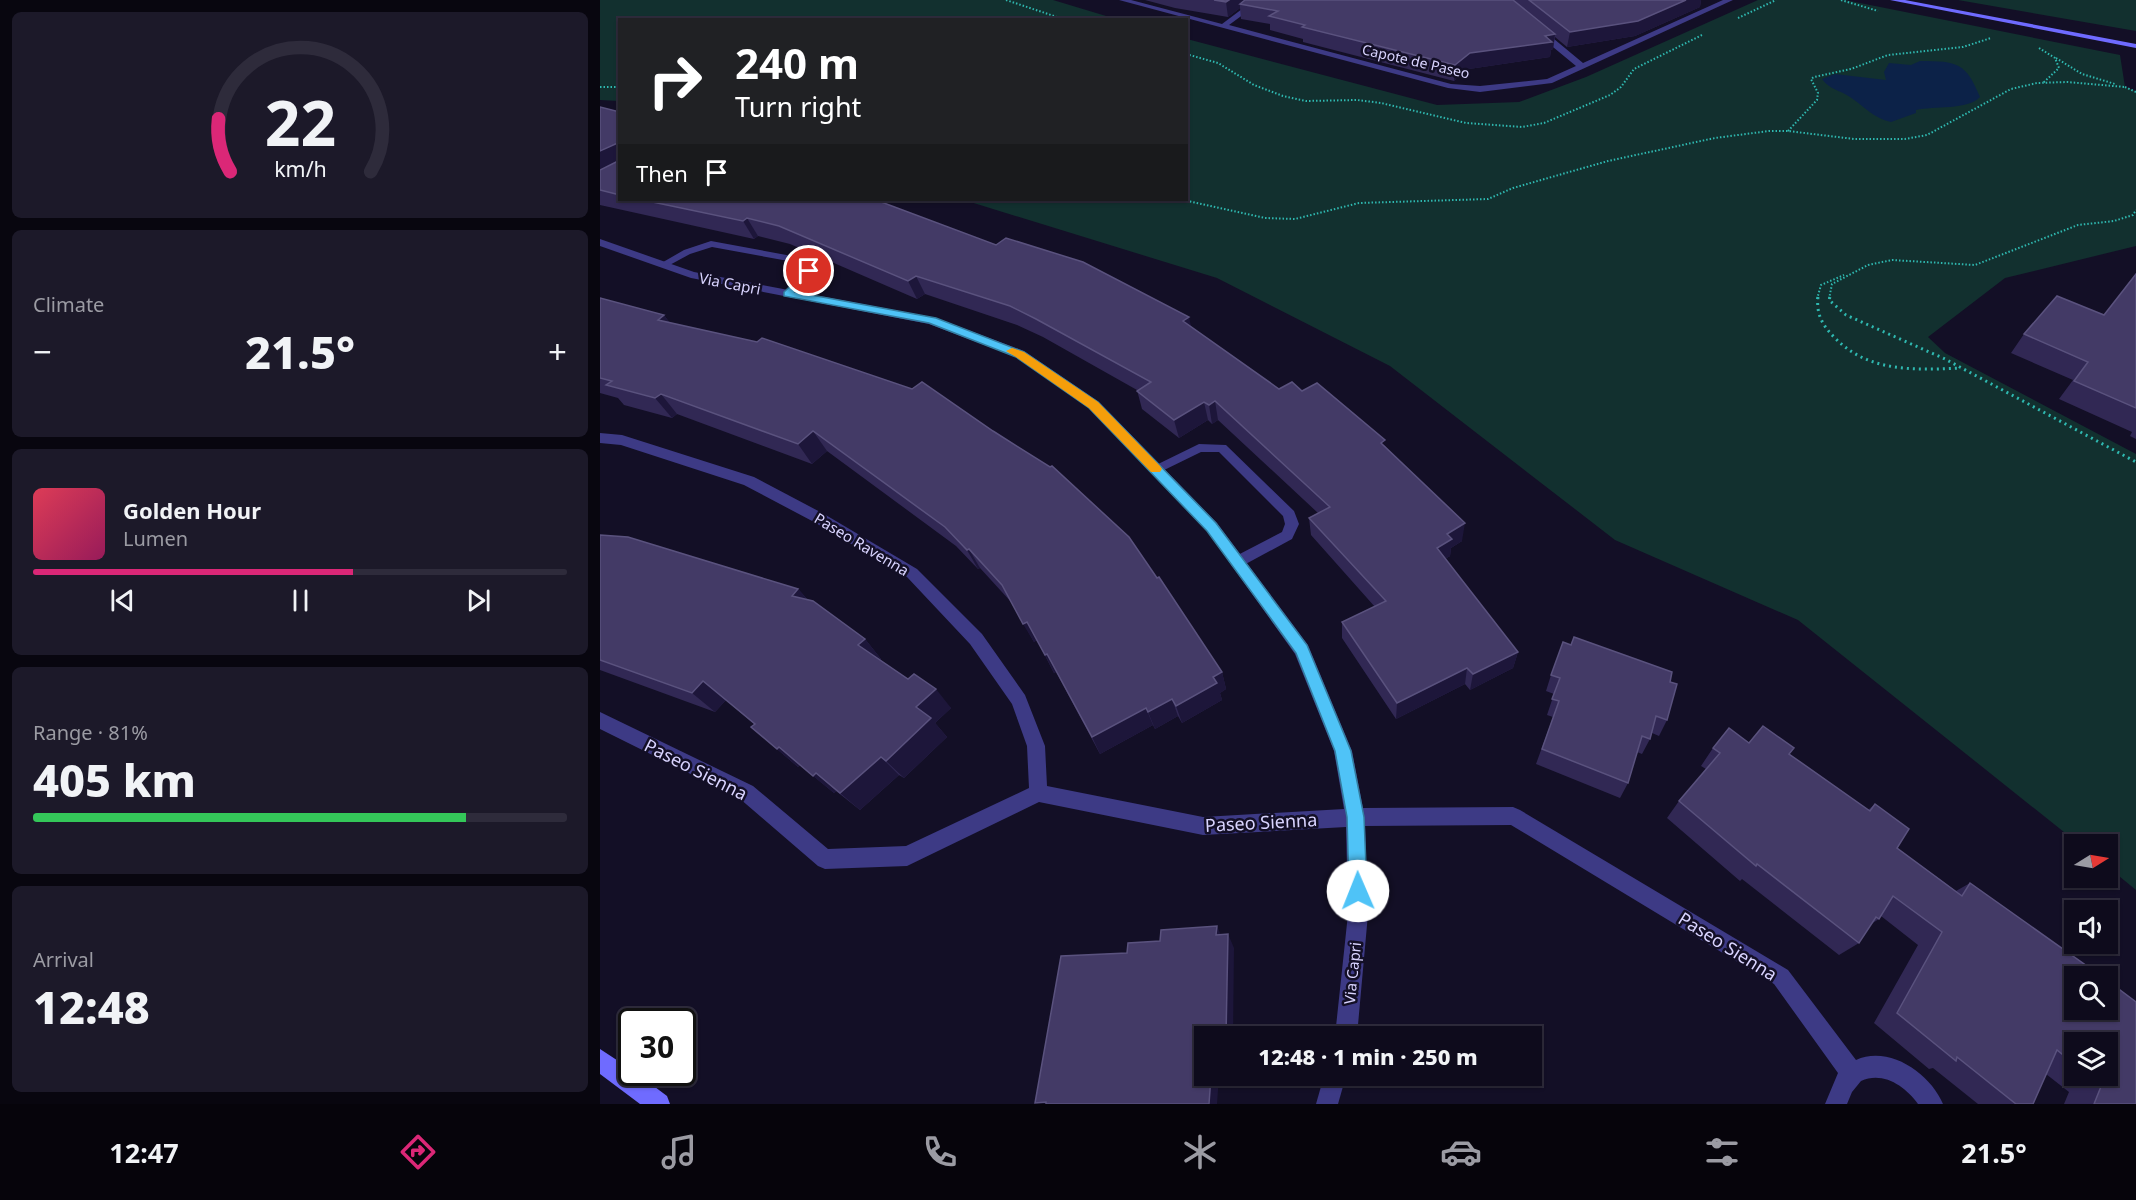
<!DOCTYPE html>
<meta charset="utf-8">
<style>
body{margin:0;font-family:"Noto Sans",sans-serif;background:#1c1929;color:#f1f3f6;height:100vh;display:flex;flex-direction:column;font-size:22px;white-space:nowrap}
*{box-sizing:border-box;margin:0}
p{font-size:20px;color:#9b9ba3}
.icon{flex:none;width:33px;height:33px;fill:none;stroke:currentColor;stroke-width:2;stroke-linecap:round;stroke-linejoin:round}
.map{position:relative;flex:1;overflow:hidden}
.sheet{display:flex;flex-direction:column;gap:12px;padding:12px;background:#08060f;width:600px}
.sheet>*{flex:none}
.hud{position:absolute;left:18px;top:18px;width:570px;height:183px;border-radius:0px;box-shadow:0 2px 4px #0004,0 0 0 2px #2e2b3b;background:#202124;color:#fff;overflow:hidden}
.needle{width:39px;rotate:79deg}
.fabs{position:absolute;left:1464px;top:834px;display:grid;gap:12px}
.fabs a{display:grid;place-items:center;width:54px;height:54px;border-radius:0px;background:#0e0b1c;box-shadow:0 2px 4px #0004,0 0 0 2px #2e2b3b;font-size:30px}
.speed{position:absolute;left:18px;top:1008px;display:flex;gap:12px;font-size:30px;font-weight:700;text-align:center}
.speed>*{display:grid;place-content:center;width:78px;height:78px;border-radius:50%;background:#0e0b1c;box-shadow:0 2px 4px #0004,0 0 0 2px #2e2b3b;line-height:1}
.speed .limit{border:3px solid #111;border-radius:9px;background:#fff;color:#111}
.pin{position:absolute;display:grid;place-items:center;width:51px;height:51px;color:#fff;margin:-26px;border:3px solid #fff;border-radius:50%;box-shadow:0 2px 6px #0007}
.me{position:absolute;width:66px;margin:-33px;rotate:359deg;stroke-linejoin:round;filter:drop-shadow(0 0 4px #0008)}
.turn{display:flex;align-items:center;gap:21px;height:126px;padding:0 18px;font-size:27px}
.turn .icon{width:78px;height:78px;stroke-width:2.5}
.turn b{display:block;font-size:42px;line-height:51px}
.then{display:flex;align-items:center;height:57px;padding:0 18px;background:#0003;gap:12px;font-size:22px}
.big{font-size:45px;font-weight:800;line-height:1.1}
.sheet .widget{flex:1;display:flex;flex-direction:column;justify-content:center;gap:9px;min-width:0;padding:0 21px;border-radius:9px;background:#1c1929}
.sheet .dial{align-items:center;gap:0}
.dial svg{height:156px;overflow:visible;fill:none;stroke:#2e2b3b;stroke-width:7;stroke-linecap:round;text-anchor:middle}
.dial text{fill:#f1f3f6;stroke:none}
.song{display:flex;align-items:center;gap:18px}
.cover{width:72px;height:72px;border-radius:9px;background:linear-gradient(135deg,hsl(350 70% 55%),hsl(330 70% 35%))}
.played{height:6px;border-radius:3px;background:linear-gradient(90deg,#db2777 60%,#2e2b3b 60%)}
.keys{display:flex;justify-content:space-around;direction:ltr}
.heat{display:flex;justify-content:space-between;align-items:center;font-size:33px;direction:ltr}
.charge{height:9px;border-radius:4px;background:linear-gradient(90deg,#34c759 81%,#2e2b3b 0)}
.trip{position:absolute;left:594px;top:1026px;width:348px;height:60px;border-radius:0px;background:#0e0b1c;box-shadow:0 2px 4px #0004,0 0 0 2px #2e2b3b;font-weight:800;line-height:60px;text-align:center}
.tabs{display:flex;height:96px;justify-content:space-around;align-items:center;background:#06040b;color:#9b9ba3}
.tabs .icon{width:42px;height:42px}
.tabs .on{color:#db2777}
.tabs b{font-size:27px;color:#f1f3f6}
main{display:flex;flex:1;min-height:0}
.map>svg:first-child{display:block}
.green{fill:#12302f}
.water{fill:#0c2248}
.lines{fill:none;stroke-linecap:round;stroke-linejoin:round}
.path-far1{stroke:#2fb8b0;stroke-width:2;stroke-dasharray:1.5 2;stroke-linecap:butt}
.path{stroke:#2fb8b0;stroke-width:3;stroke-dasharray:2 4;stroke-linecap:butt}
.service{fill:#3d3a85;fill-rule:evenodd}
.minor{fill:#3d3a85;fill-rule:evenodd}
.secondary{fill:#6f6bff;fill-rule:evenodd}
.wall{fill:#312854;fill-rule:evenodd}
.shaded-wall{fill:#1d163a}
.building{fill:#433a66;stroke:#5a527e;stroke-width:1.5}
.route{fill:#4fc3f7;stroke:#337fa1;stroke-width:1.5}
.slow{fill:#f59e0b}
.labels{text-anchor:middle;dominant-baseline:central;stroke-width:5;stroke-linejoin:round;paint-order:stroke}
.far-street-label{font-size:14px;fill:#d9d4ff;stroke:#130f26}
.street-label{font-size:15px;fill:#d9d4ff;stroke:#130f26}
.near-street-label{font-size:18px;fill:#d9d4ff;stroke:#130f26}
</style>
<main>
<section class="sheet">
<div class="widget dial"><svg viewBox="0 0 100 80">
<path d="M14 69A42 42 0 1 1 86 69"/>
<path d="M14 69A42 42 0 0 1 8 42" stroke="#db2777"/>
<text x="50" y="56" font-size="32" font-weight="700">22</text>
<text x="50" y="72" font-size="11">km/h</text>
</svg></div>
<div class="widget"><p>Climate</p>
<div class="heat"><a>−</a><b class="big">21.5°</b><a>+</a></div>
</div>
<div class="widget">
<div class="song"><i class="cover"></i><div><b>Golden Hour</b><p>Lumen</p></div></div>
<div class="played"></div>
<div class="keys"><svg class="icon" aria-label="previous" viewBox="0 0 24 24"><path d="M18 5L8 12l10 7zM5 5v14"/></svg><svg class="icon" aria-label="pause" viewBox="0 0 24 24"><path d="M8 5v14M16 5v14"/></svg><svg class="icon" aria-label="next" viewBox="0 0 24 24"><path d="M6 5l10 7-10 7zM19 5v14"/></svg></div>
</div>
<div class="widget"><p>Range · 81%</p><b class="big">405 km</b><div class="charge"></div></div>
<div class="widget"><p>Arrival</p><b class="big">12:48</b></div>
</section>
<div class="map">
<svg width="1536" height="1104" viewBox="0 0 1536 1104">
<rect width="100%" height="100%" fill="#130f26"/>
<g class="green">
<path d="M 0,0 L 453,0 L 516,19 L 20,20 L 19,101 L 0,100 Z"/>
<path d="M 1158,0 L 1245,0 L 1520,55 L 1525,87 L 1536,91 L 1536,246 L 1405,278 L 1328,337 L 1345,353 L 1536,454 L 1536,890 L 1508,867 L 1508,844 L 1479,844 L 1198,620 L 1015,540 L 790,366 L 617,278 L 364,200 L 586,200 L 587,39 L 837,105 L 919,102 L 986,77 Z"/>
<path d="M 1358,0 L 1536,0 L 1536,31 Z"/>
</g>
<path class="water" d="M 1320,61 C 1358,61 1366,63 1380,97 C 1368,110 1334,106 1316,110 L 1316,113 L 1291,122 C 1273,118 1265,107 1250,97 C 1240,90 1230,90 1222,79 L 1235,74 L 1286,80 L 1284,72 L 1289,63 L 1311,65 Z"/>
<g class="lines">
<g class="path-far1">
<path d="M 406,0 L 466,20"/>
<path d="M 1241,0 L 1278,11"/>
<path d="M 1138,18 L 1176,0"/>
<path d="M 1439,48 L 1455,58 L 1459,68 L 1443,83"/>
<path d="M 586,54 L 618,63 L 654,85 L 683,96 L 706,101 L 757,100 L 781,103 L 866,123 L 922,127 L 944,123 L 1010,95 L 1021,87 L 1034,69 L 1102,35"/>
<path d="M 1456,58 L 1482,74 L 1515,84"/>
<path d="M 0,87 L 20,87"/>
<path d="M 1525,87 L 1536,92"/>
<path d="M 1188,131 L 1217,100 L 1218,93 L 1211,79 L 1214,77 L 1251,69 L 1288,55 L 1363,47 L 1391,38"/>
<path d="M 583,200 L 665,218 L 695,219 L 759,203 L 888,199 L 913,188 L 1008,161 L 1115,138 L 1169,131 L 1188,131 L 1254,139 L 1305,139 L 1327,135 L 1411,89 L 1437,83 L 1467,82 L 1525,87"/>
<path d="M 1217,299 L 1221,285 L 1244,275"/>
<path d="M 1229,299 L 1232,284 L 1268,265 L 1292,260 L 1375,265 L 1478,225 L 1514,221 L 1533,215 L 1536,210"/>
</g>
<g class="path">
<path d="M 1218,297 C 1216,315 1223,326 1235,338 C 1269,373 1316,370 1361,368"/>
<path d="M 1230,297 L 1229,300 L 1246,315 L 1345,359 L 1536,462"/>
</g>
<g class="service">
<path d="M 111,241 L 208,259 L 216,266 L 213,273 L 192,296 L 188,297 L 183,294 L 204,270 L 205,264 L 112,247 L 90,254 L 66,267 L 58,265 L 84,250 Z"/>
<path d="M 599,444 L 626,445 L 694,511 L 699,524 L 692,539 L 642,566 L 632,566 L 630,562 L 632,558 L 682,532 L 685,524 L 683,516 L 619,452 L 601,452 L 556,474 L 550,470 L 552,467 Z"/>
</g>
<g class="minor">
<path d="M 519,0 L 531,0 L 622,24 L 654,0 L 663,0 L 629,25 L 851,84 L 880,86 L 947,79 L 976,66 L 936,33 L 936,29 L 942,29 L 983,63 L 1123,0 L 1133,0 L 952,83 L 880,92 L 848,88 Z"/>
<path d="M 0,239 L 94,272 L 336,318 L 424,351 L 499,402 L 617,523 L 708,645 L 752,751 L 763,808 L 913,807 L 920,810 L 1188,970 L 1256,1060 C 1289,1045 1330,1073 1343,1104 L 1318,1104 C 1305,1086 1283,1071 1261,1081 L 1252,1092 L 1247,1104 L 1225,1104 L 1238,1073 L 1174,984 L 911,825 L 765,826 L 768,914 L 757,1036 L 735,1036 L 748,914 L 746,827 L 603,835 L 439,802 L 307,866 L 225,869 L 218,866 L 139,798 L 0,729 L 0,712 L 153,786 L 228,849 L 306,846 L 429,788 L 427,746 L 412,704 L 370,644 L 307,577 L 214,522 L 144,485 L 21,445 L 0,443 L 0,433 L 22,435 L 154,477 L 224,514 L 317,569 L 382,634 L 425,695 L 445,746 L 447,786 L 603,817 L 744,809 L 734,751 L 695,654 L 607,531 L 489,408 L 416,357 L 329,324 L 91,278 L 0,246 Z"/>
<path d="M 724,1076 L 746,1076 L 738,1104 L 716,1104 Z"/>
</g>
<g class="secondary">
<path d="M 1290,0 L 1305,0 L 1536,44 L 1536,48 Z"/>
<path d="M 0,1049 L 32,1070 L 32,1072 L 35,1072 L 67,1096 L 70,1104 L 40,1104 L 0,1074 Z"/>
</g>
</g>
<g class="wall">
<path d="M 545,0 L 1101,0 L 1100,7 L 1035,36 L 967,47 L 955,37 L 953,49 L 951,50 L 950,57 L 869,69 L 854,81 L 703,42 L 703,39 L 670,30 L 670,24 L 641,19 L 640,8 L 628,17 L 575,8 Z"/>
<path d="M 0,107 L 20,112 L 20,200 L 278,200 L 279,201 L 591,327 L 679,389 L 702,391 L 785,446 L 862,541 L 851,548 L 850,556 L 845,559 L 918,652 L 913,668 L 870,690 L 865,684 L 796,719 L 742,638 L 742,622 L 775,607 L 711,535 L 709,518 L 718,513 L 618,420 L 612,424 L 608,420 L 579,438 L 542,409 L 537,390 L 443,337 L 417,325 L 325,294 L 317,299 L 190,244 L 158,236 L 154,239 L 0,205 Z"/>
<path d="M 1536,274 L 1536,439 L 1530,436 L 1532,432 L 1459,399 L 1473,380 L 1411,353 L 1424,334 L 1504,315 Z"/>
<path d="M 0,298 L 64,315 L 69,322 L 622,672 L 626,689 L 620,693 L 622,700 L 582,723 L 578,716 L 555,729 L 553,725 L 500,754 L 456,672 L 454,673 L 437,640 L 434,642 L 412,603 L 380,568 L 378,569 L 356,546 L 227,451 L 212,464 L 77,414 L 72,418 L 24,405 L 18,398 L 0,393 Z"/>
<path d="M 0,535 L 198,589 L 208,600 L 265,639 L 281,659 L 280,660 L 351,708 L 335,723 L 347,737 L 304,778 L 299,775 L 260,810 L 236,791 L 234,793 L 200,765 L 198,767 L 151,727 L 155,725 L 126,700 L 115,712 L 0,670 Z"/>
<path d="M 951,675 L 1070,682 L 1067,720 L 1059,736 L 1052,733 L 1050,739 L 1042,754 L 1037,752 L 1028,783 L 1020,798 L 936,764 L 953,717 L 947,715 L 954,694 L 946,691 Z"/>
<path d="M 1149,743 L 1189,754 L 1268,810 L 1275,804 L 1297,848 L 1356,891 L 1370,883 L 1536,1104 L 1464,1104 L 1469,1092 L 1446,1074 L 1433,1104 L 1378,1104 L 1333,1068 L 1329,1069 L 1274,1023 L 1318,945 L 1281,916 L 1279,919 L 1271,924 L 1259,943 L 1239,955 L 1142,879 L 1140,881 L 1067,818 L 1079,801 L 1106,769 L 1101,766 L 1113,748 ZM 1474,1042 L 1508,1076 L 1474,1076 Z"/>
</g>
<g class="shaded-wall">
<path d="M 629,0 L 650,0 L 640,4 L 640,8 L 628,17 L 626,2 Z"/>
<path d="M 1086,0 L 1101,0 L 1100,7 L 1035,36 L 967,47 L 970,32 Z"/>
<path d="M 955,34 L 953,49 L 951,50 L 950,57 L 869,69 L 854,81 L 855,65 L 870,53 L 945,36 Z"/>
<path d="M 20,142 L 20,165 L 0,171 L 0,151 Z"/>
<path d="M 147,218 L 158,236 L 154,239 L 143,221 Z"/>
<path d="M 316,276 L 325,294 L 317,299 L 308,281 Z"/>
<path d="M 64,315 L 79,335 L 58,320 Z"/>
<path d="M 589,317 L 593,335 L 583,321 Z"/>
<path d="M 61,394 L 77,414 L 72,418 L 55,398 Z"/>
<path d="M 615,401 L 618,420 L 612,424 L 609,405 Z"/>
<path d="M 604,402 L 608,420 L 579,438 L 574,420 Z"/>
<path d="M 213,431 L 227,451 L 212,464 L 198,444 Z"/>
<path d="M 865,523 L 862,541 L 851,548 L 850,556 L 835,565 L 837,548 L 847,534 Z"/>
<path d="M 369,549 L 380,568 L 378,569 L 367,550 Z"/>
<path d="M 198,589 L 216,609 L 192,596 Z"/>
<path d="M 427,622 L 437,640 L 434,642 L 423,624 Z"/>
<path d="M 265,639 L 281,659 L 275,664 L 258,645 Z"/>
<path d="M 918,652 L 913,668 L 870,690 L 873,674 Z"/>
<path d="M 447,654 L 456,672 L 454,673 L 445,655 Z"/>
<path d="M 867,668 L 865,684 L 796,719 L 797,703 Z"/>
<path d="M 622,672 L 626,689 L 620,693 L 622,700 L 582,723 L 576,706 L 613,677 Z"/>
<path d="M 103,681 L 126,700 L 115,712 L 92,693 Z"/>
<path d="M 336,689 L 351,708 L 335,723 L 347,737 L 304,778 L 286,761 L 316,707 Z"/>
<path d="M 572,699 L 578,716 L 555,729 L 548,712 Z"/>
<path d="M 546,708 L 553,725 L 500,754 L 492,737 Z"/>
<path d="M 179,747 L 200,765 L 198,767 L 177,749 Z"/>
<path d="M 281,757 L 299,775 L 260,810 L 240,793 Z"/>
<path d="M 216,773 L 236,791 L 234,793 L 213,776 Z"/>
<path d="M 617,926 L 623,940 L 616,935 Z"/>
<path d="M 628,934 L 634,948 L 633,1036 L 626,1036 Z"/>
<path d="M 611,1076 L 619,1076 L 617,1104 L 609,1104 Z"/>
</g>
<g class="building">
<path d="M 614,0 L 629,0 L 626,2 Z"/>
<path d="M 645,0 L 913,0 L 955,34 L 945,36 L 952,42 L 870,53 L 855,65 L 702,27 L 705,25 L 669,16 L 678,11 L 640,4 Z"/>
<path d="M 929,0 L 1086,0 L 1038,21 L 970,32 Z"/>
<path d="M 0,107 L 20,112 L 20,142 L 0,151 Z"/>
<path d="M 20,160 L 20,195 L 0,190 L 0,170 Z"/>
<path d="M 43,200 L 276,200 L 396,245 L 406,238 L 483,262 L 589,317 L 583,321 L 679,389 L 692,382 L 702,391 L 717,383 L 785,440 L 781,443 L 865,523 L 847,534 L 852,539 L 837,548 L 918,652 L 873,674 L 867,668 L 797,703 L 742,622 L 786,601 L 709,518 L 730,507 L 615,401 L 609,405 L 604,402 L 574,420 L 537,391 L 551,382 L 436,319 L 410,306 L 316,276 L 308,281 L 179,226 L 147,218 L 143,221 Z"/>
<path d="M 1536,274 L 1536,408 L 1474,381 L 1488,362 L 1424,334 L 1457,296 L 1504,315 Z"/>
<path d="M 0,298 L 64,315 L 58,320 L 157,342 L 162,338 L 312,389 L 322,382 L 393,431 L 450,467 L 452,466 L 529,537 L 557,578 L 559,577 L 622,672 L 613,677 L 617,683 L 576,706 L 572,699 L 548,712 L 546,708 L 492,737 L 447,654 L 445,655 L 427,622 L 423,624 L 402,585 L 369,549 L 367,550 L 345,527 L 213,431 L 198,444 L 61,394 L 55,398 L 6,385 L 12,381 L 0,378 Z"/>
<path d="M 0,535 L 28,537 L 198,589 L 192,596 L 213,601 L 265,639 L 258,645 L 308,679 L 314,674 L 336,689 L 316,707 L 331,718 L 286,761 L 281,757 L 240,793 L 216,773 L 213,776 L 179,747 L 177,749 L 151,727 L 155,724 L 103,681 L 92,693 L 0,660 Z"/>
<path d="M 974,637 L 1072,672 L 1070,682 L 1077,684 L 1067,720 L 1056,716 L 1050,739 L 1042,736 L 1028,783 L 942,749 L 959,701 L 952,699 L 960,678 L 951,675 L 963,642 L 971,645 Z"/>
<path d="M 1163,726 L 1194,748 L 1189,754 L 1270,811 L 1275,804 L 1309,829 L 1297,848 L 1362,896 L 1370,883 L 1501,976 L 1474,976 L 1474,1010 L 1508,1010 L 1508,981 L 1536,1002 L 1536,1104 L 1494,1104 L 1502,1084 L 1490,1076 L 1508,1076 L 1508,1042 L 1474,1042 L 1474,1064 L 1457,1050 L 1433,1104 L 1416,1104 L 1357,1057 L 1356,1061 L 1297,1013 L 1342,932 L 1293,896 L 1279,919 L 1276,917 L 1259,943 L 1157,864 L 1156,866 L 1079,801 L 1120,753 L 1113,748 L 1129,728 L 1149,743 Z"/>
<path d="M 617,926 L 616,935 L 628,934 L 626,1036 L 604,1036 L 604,1076 L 611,1076 L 609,1104 L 446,1104 L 446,1102 L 435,1103 L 461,956 L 527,953 L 528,943 L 560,941 L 561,930 Z"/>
</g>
<path class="route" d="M 209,268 L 214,271 L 195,292 L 336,318 L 424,352 L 498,402 L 616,523 L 707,645 L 751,751 L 764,817 L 767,891 L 764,897 L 758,900 L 751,897 L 749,891 L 747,817 L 735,751 L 696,653 L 607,531 L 489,408 L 416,357 L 329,323 L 184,296 L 184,292 Z"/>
<path class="slow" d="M 412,348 L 424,352 L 498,402 L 560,466 L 562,469 L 560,472 L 551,472 L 489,408 L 416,357 L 406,351 Z"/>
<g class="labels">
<g class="far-street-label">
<text transform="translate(816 61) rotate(13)">Capote de Paseo</text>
</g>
<g class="street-label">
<text transform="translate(130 283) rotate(11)">Via Capri</text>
<text transform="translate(262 544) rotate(31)">Paseo Ravenna</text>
<text transform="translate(752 973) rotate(-84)">Via Capri</text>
</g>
<g class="near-street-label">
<text transform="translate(96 769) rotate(27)">Paseo Sienna</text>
<text transform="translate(661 822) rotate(-3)">Paseo Sienna</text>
<text transform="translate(1128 946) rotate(32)">Paseo Sienna</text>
</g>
</g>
</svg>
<div class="fabs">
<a><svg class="needle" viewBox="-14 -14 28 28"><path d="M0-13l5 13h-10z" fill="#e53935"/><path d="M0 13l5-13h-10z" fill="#9b9ba3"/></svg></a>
<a><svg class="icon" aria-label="sound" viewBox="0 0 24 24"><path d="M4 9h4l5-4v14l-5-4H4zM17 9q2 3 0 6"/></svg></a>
<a><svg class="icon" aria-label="search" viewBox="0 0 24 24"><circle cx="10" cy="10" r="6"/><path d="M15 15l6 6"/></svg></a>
<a><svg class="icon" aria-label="layers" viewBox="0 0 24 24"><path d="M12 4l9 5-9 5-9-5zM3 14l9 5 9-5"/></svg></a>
</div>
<div class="speed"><div class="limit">30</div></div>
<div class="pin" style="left:209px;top:271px;background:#d93025"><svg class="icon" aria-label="arrive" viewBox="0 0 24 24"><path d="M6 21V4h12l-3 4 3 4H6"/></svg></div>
<svg class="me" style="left:758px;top:891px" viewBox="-20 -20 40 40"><circle r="19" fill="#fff"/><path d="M0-13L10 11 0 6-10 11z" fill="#4fc3f7"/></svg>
<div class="trip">12:48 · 1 min · 250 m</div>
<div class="hud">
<div class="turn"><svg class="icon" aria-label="right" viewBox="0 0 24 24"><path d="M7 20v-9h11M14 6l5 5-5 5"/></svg><div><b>240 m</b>Turn right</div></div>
<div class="then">Then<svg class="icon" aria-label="arrive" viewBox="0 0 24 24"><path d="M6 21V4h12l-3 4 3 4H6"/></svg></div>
</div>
</div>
</main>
<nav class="tabs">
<b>12:47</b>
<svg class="icon on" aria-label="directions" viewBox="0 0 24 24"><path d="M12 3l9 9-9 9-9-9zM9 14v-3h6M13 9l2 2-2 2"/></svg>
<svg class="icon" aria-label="music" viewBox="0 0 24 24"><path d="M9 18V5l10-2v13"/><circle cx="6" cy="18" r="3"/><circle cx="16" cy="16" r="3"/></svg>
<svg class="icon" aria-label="phone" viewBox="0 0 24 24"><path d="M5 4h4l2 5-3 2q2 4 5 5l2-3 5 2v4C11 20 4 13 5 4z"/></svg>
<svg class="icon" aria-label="climate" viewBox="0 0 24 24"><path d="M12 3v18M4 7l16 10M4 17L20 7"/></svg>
<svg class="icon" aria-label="car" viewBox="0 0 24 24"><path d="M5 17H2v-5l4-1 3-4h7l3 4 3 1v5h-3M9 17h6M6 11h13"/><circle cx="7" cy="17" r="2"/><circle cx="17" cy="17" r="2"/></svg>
<svg class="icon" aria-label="filters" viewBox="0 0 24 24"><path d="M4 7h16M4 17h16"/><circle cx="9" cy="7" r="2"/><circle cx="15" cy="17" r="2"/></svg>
<b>21.5°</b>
</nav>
